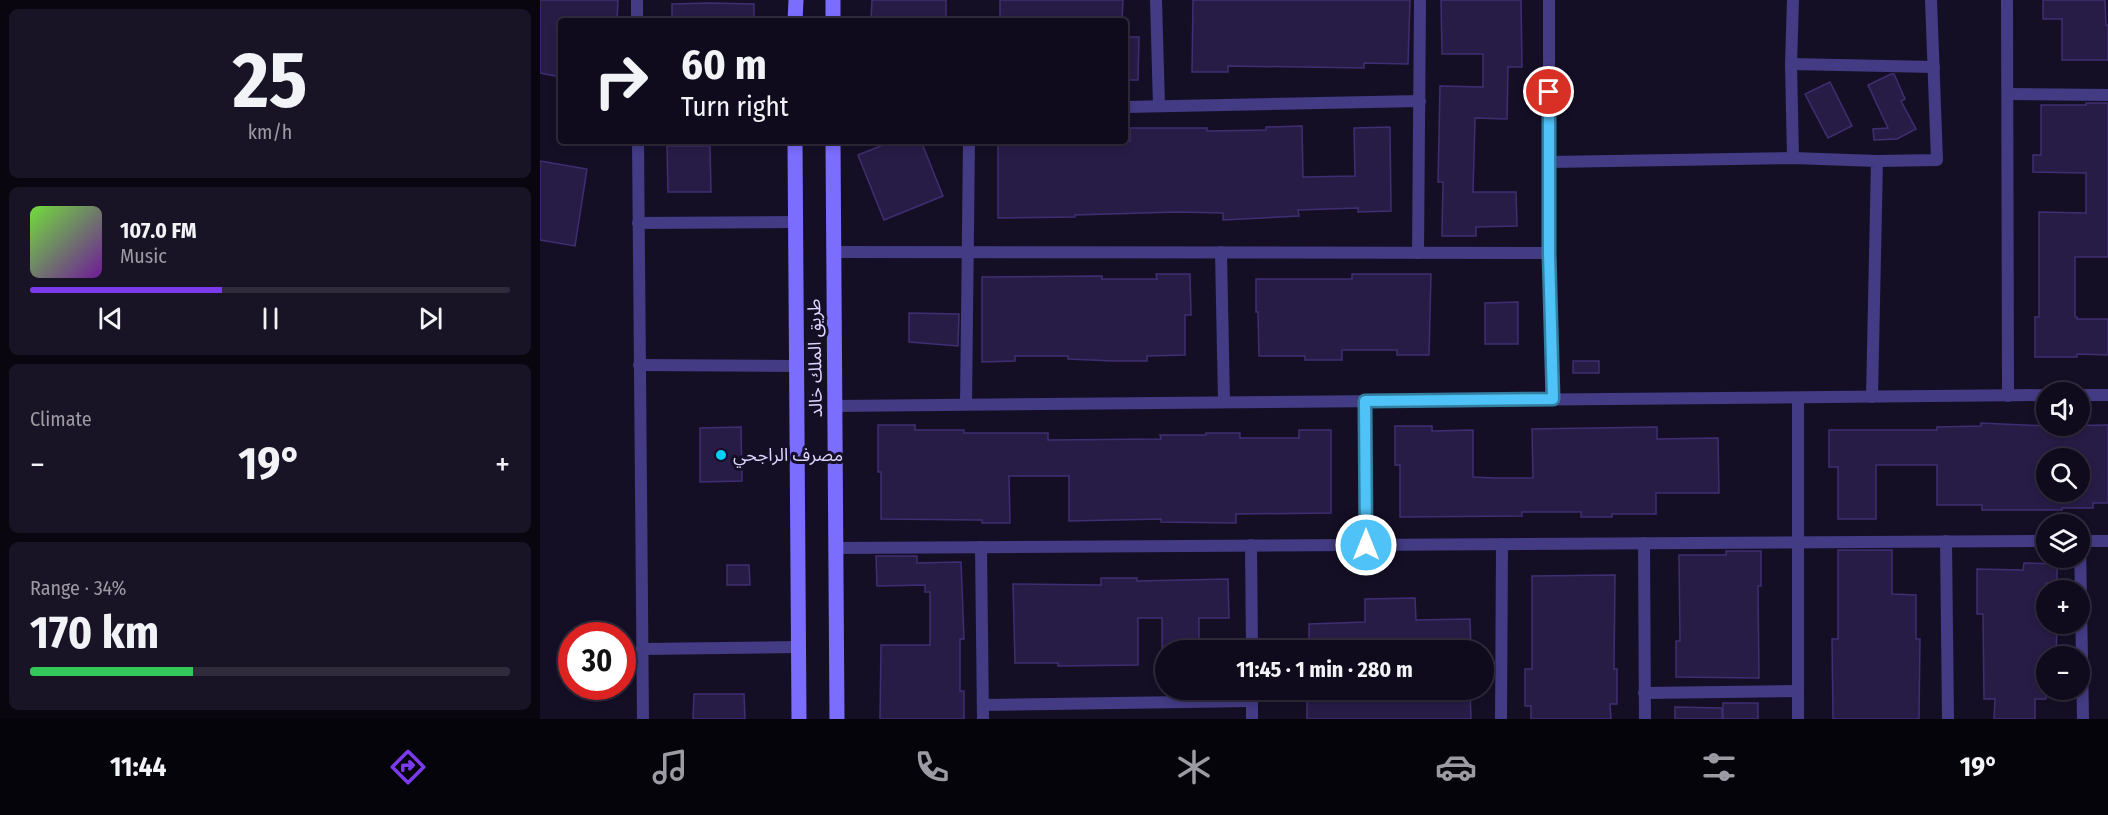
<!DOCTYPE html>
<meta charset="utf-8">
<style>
body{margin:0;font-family:"Fira Sans Condensed","Noto Sans Arabic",sans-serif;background:#191425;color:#f1f3f6;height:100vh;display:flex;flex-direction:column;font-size:22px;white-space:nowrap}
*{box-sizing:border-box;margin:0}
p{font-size:20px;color:#9c9ba3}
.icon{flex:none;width:33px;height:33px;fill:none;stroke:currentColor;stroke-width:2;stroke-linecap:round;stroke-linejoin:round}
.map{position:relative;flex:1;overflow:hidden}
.side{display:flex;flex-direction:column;gap:9px;padding:9px;background:#09060f;width:540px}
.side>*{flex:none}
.guide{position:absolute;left:18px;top:18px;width:570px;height:126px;border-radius:6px;box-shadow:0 3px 9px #0003,0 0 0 2px #302b3b;background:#100b1c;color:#f1f3f6;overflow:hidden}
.buttons{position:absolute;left:1496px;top:382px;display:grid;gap:12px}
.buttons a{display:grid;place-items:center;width:54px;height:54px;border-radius:50%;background:#100b1c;box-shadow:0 3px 9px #0003,0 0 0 2px #302b3b;font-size:30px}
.speed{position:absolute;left:18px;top:622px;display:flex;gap:12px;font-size:30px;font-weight:700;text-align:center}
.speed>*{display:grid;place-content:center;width:78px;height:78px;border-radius:50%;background:#100b1c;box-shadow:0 3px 9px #0003,0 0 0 2px #302b3b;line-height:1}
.speed .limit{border:9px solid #d22;background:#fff;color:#111}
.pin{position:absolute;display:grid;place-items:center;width:51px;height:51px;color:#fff;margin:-26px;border:3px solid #fff;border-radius:50%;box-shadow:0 2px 6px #0007}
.me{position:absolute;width:66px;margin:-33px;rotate:0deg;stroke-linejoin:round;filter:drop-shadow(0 0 4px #0008)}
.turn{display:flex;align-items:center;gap:21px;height:126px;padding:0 24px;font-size:27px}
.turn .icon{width:78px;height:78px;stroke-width:2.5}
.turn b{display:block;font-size:42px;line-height:51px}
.big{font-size:45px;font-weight:700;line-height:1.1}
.side .widget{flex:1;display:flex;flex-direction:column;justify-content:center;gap:9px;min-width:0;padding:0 21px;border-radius:9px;background:#191425}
.side .dial{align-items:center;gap:0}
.dial b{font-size:78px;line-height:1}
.song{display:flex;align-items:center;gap:18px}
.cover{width:72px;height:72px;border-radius:9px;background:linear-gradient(135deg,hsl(100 70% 55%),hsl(280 70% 35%))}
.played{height:6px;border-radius:3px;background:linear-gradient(90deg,#7c3aed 40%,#302b3b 40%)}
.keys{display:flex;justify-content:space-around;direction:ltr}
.heat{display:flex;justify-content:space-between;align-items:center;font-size:33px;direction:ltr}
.charge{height:9px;border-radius:4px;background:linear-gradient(90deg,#34c759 34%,#302b3b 0)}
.trip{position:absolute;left:615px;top:640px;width:339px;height:60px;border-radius:30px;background:#100b1c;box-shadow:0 3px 9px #0003,0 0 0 2px #302b3b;font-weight:700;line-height:60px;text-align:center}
.menu{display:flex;height:96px;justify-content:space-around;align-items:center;background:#06040b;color:#9c9ba3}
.menu .icon{width:42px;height:42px}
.menu .on{color:#7c3aed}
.menu b{font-size:27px;color:#f1f3f6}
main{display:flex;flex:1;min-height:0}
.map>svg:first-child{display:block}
.building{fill:#271c46;stroke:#402e72;stroke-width:1.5;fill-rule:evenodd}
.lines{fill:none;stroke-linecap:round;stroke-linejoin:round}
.street{stroke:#433b84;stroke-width:12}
.secondary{stroke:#7b6dfd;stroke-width:15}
.route-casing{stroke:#337fa1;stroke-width:15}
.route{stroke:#4fc3f7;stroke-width:10}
.poi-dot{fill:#03d1fc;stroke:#150f26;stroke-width:2}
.labels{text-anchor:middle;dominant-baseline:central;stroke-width:6;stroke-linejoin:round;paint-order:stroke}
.street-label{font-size:18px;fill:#dcd5fe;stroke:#150f26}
.poi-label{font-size:18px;fill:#dcd5fe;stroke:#150f26;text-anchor:start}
</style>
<main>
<section class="side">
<div class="widget dial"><b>25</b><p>km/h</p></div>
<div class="widget">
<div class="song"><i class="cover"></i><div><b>107.0 FM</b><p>Music</p></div></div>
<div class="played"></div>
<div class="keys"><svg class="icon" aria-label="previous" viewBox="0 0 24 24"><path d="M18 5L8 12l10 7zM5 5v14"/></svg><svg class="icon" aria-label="pause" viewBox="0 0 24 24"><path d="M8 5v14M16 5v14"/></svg><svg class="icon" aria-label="next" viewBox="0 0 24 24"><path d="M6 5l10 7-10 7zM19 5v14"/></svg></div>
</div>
<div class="widget"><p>Climate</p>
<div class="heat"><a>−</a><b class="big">19°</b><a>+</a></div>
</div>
<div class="widget"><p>Range · 34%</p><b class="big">170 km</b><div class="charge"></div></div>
</section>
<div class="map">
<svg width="1568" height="719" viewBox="0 0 1568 719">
<rect width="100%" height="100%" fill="#150f26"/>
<g class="building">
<path d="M 0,0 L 78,0 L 77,21 L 21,21 L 21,77 L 0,73 Z"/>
<path d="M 332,0 L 406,0 L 406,21 L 331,21 Z"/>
<path d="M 460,0 L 583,0 L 582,21 L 460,21 Z"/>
<path d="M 653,0 L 870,0 L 868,64 L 824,63 L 824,68 L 688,66 L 688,72 L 652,72 Z"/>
<path d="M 901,0 L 981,0 L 982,67 L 968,67 L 967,119 L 935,118 L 935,120 L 933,192 L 976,192 L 977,226 L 936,227 L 936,236 L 902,236 L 903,182 L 898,182 L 900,86 L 943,87 L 943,54 L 902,54 Z"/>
<path d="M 1503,0 L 1565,0 L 1566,25 L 1568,25 L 1568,60 L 1522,60 L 1522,19 L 1503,19 Z"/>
<path d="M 169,3 L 214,4 L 214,21 L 132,21 L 132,4 Z"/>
<path d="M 585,37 L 599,37 L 598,80 L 585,80 Z"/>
<path d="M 1351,74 L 1354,74 L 1365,99 L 1361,101 L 1376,129 L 1357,139 L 1334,140 L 1333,129 L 1348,128 L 1328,85 Z"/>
<path d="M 1290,82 L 1312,126 L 1288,138 L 1265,94 Z"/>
<path d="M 1546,103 L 1568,103 L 1568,257 L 1535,257 L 1535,317 L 1537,317 L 1537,319 L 1568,319 L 1568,355 L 1537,354 L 1537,357 L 1495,357 L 1495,317 L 1499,317 L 1499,212 L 1546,213 L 1546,173 L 1493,172 L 1493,155 L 1501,155 L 1501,105 L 1546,105 Z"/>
<path d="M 762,126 L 763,177 L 815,176 L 814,128 L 850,127 L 851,211 L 818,212 L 818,208 L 758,210 L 759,216 L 683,220 L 683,213 L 637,212 L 535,215 L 535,217 L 458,218 L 458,141 L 590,141 L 590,128 L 667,128 L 667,131 L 726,130 L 726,127 Z"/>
<path d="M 353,141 L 381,141 L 403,196 L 344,220 L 318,155 Z"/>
<path d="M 127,146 L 170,146 L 171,192 L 128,192 Z"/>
<path d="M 0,161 L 47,169 L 35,246 L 0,240 Z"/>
<path d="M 616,274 L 650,274 L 651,315 L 645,315 L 645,355 L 607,356 L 607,361 L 574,361 L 528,359 L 528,356 L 475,356 L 475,361 L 442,362 L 442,277 L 562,276 L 562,279 L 617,279 Z"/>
<path d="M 812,274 L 891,274 L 889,355 L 857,355 L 857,350 L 802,350 L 802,360 L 765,360 L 765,356 L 719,356 L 718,312 L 716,312 L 716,279 L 812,279 Z"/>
<path d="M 978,302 L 978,344 L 945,344 L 945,303 Z"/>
<path d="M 369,313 L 419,314 L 418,346 L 369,342 Z"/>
<rect x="1033" y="361" width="26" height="12"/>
<path d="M 1441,423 L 1506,426 L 1568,425 L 1568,503 L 1553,503 L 1553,508 L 1522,508 L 1522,510 L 1442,510 L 1442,505 L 1397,505 L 1397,465 L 1336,465 L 1336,519 L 1298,519 L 1298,467 L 1289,467 L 1289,430 L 1397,430 L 1397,427 L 1441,426 ZM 1506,459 L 1539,459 L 1539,492 L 1506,492 Z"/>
<path d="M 338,425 L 375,425 L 375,430 L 424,430 L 424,433 L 508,433 L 508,440 L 621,439 L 620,435 L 666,435 L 666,433 L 700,433 L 700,438 L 759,438 L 759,430 L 791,430 L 791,513 L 696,514 L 696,523 L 621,522 L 621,519 L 529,521 L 529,476 L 469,476 L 470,523 L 442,523 L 442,520 L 341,519 L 341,472 L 338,472 Z"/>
<path d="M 855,426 L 892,426 L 892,431 L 933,430 L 933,477 L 954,478 L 993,478 L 992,429 L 1117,427 L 1117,439 L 1178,438 L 1179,493 L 1116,493 L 1116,514 L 1072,514 L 1072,517 L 1041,517 L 1041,512 L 982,512 L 982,516 L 860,517 L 860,465 L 855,465 Z"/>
<path d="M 201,427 L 202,481 L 160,482 L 160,428 Z"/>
<path d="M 1298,550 L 1352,550 L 1352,594 L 1376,595 L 1376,639 L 1380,639 L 1379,719 L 1293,719 L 1292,639 L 1298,639 Z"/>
<path d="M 1186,551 L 1221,551 L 1221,586 L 1218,586 L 1219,678 L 1136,677 L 1136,641 L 1140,641 L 1139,555 L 1186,555 Z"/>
<path d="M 336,556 L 377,556 L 377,563 L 421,562 L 424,639 L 420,639 L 420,691 L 424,691 L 424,719 L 340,719 L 341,645 L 390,645 L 390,592 L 385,592 L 385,585 L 337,586 Z"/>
<path d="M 1484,563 L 1517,564 L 1517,583 L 1506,583 L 1506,624 L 1517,624 L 1516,656 L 1506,656 L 1506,699 L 1495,699 L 1495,719 L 1454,719 L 1455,699 L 1444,699 L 1443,614 L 1437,614 L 1437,569 L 1483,570 Z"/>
<path d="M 187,565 L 209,565 L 210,585 L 187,585 Z"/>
<path d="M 1075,575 L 1074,669 L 1077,669 L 1077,704 L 1070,704 L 1071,719 L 991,719 L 991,706 L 985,706 L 985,669 L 992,669 L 992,576 Z"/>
<path d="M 561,578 L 597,578 L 597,581 L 688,579 L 689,618 L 659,618 L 659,651 L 622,651 L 622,618 L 598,618 L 598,665 L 518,666 L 518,663 L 475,663 L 473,584 L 561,585 Z"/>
<path d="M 875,598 L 876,620 L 930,619 L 931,651 L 769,651 L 769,624 L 825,622 L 825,599 Z"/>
<path d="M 795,690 L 930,690 L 931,719 L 767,719 L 767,692 Z"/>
<path d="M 154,694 L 204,694 L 205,719 L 153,719 Z"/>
<rect x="1183" y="703" width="35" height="16"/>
<path d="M 1135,707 L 1182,708 L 1182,719 L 1135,719 Z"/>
</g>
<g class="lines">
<g class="street">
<path d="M 97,0 L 97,21"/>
<path d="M 616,0 L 619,106"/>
<path d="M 1009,0 L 1009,253 L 1013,399"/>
<path d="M 1253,0 L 1251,64 L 1253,158"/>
<path d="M 1467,0 L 1468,396"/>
<path d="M 1251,64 L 1394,67"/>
<path d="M 1468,94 L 1568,95"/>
<path d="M 585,107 L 880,101"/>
<path d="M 98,141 L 103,719"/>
<path d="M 1337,161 L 1397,160 L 1391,0"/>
<path d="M 1009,162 L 1253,158 L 1337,161 L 1332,397"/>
<path d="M 98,223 L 256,222"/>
<path d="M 294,252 L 1009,253"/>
<path d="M 681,252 L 684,402"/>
<path d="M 878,253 L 880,0"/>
<path d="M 99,365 L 256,366"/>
<path d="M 1539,395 L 1568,395"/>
<path d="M 1258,398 L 1258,719"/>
<path d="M 825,401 L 826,545"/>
<path d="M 426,404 L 429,141"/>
<path d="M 295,406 L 1506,395"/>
<path d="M 1406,541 L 1408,719"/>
<path d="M 1539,541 L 1568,541"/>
<path d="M 1540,541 L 1543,719"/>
<path d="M 1104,543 L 1105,719"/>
<path d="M 711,545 L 712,651"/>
<path d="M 441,547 L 443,719"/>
<path d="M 296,548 L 1506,541"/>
<path d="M 102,649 L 258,647"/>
<path d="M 712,690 L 712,719"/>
<path d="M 1104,693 L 1258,691"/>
<path d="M 443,705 L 712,701"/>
<path d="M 961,719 L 962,544"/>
</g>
<g class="secondary">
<path d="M 255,21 L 256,0"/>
<path d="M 293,21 L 293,0"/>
<path d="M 255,141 L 259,719"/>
<path d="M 293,141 L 297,719"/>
</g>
</g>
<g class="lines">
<defs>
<path id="route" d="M 826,545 L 825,401 L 1013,399 L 1009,253 L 1009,92"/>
</defs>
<use href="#route" class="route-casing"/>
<use href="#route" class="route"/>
</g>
<circle class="poi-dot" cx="181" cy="455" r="6"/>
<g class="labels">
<g class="street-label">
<text transform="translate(275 358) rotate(-91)">طريق الملك خالد</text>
</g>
<g class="poi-label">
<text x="193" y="455">مصرف الراجحي</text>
</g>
</g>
</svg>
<div class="buttons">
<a><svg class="icon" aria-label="sound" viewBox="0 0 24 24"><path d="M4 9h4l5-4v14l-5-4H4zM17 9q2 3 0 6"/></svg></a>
<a><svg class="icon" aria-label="search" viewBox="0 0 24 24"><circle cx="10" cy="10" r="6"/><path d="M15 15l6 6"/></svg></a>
<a><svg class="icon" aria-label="layers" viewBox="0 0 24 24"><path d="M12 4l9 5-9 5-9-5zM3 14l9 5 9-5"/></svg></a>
<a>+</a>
<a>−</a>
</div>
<div class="speed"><div class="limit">30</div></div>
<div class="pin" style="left:1009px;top:92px;background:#d93025"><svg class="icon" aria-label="arrive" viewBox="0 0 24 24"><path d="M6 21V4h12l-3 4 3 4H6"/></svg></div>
<svg class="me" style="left:826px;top:545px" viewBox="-20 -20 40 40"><circle r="17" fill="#4fc3f7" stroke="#fff" stroke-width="3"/><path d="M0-11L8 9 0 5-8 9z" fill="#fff"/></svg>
<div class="trip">11:45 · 1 min · 280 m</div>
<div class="guide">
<div class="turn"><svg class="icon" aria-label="right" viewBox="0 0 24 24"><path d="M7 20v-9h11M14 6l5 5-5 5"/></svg><div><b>60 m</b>Turn right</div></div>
</div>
</div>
</main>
<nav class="menu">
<b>11:44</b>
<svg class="icon on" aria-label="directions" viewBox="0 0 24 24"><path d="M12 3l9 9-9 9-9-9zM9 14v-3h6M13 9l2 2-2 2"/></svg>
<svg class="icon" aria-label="music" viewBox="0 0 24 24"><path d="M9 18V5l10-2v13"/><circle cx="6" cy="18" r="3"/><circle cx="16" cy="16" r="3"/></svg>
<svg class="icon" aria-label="phone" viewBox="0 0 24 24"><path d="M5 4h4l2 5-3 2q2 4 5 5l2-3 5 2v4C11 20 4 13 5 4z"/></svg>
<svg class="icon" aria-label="climate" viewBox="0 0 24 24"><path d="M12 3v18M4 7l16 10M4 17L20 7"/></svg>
<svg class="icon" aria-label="car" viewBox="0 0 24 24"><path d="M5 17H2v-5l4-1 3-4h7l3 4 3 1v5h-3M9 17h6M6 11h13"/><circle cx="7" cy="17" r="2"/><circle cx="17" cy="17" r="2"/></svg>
<svg class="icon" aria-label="filters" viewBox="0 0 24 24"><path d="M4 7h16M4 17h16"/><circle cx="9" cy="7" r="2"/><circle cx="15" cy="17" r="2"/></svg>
<b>19°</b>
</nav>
